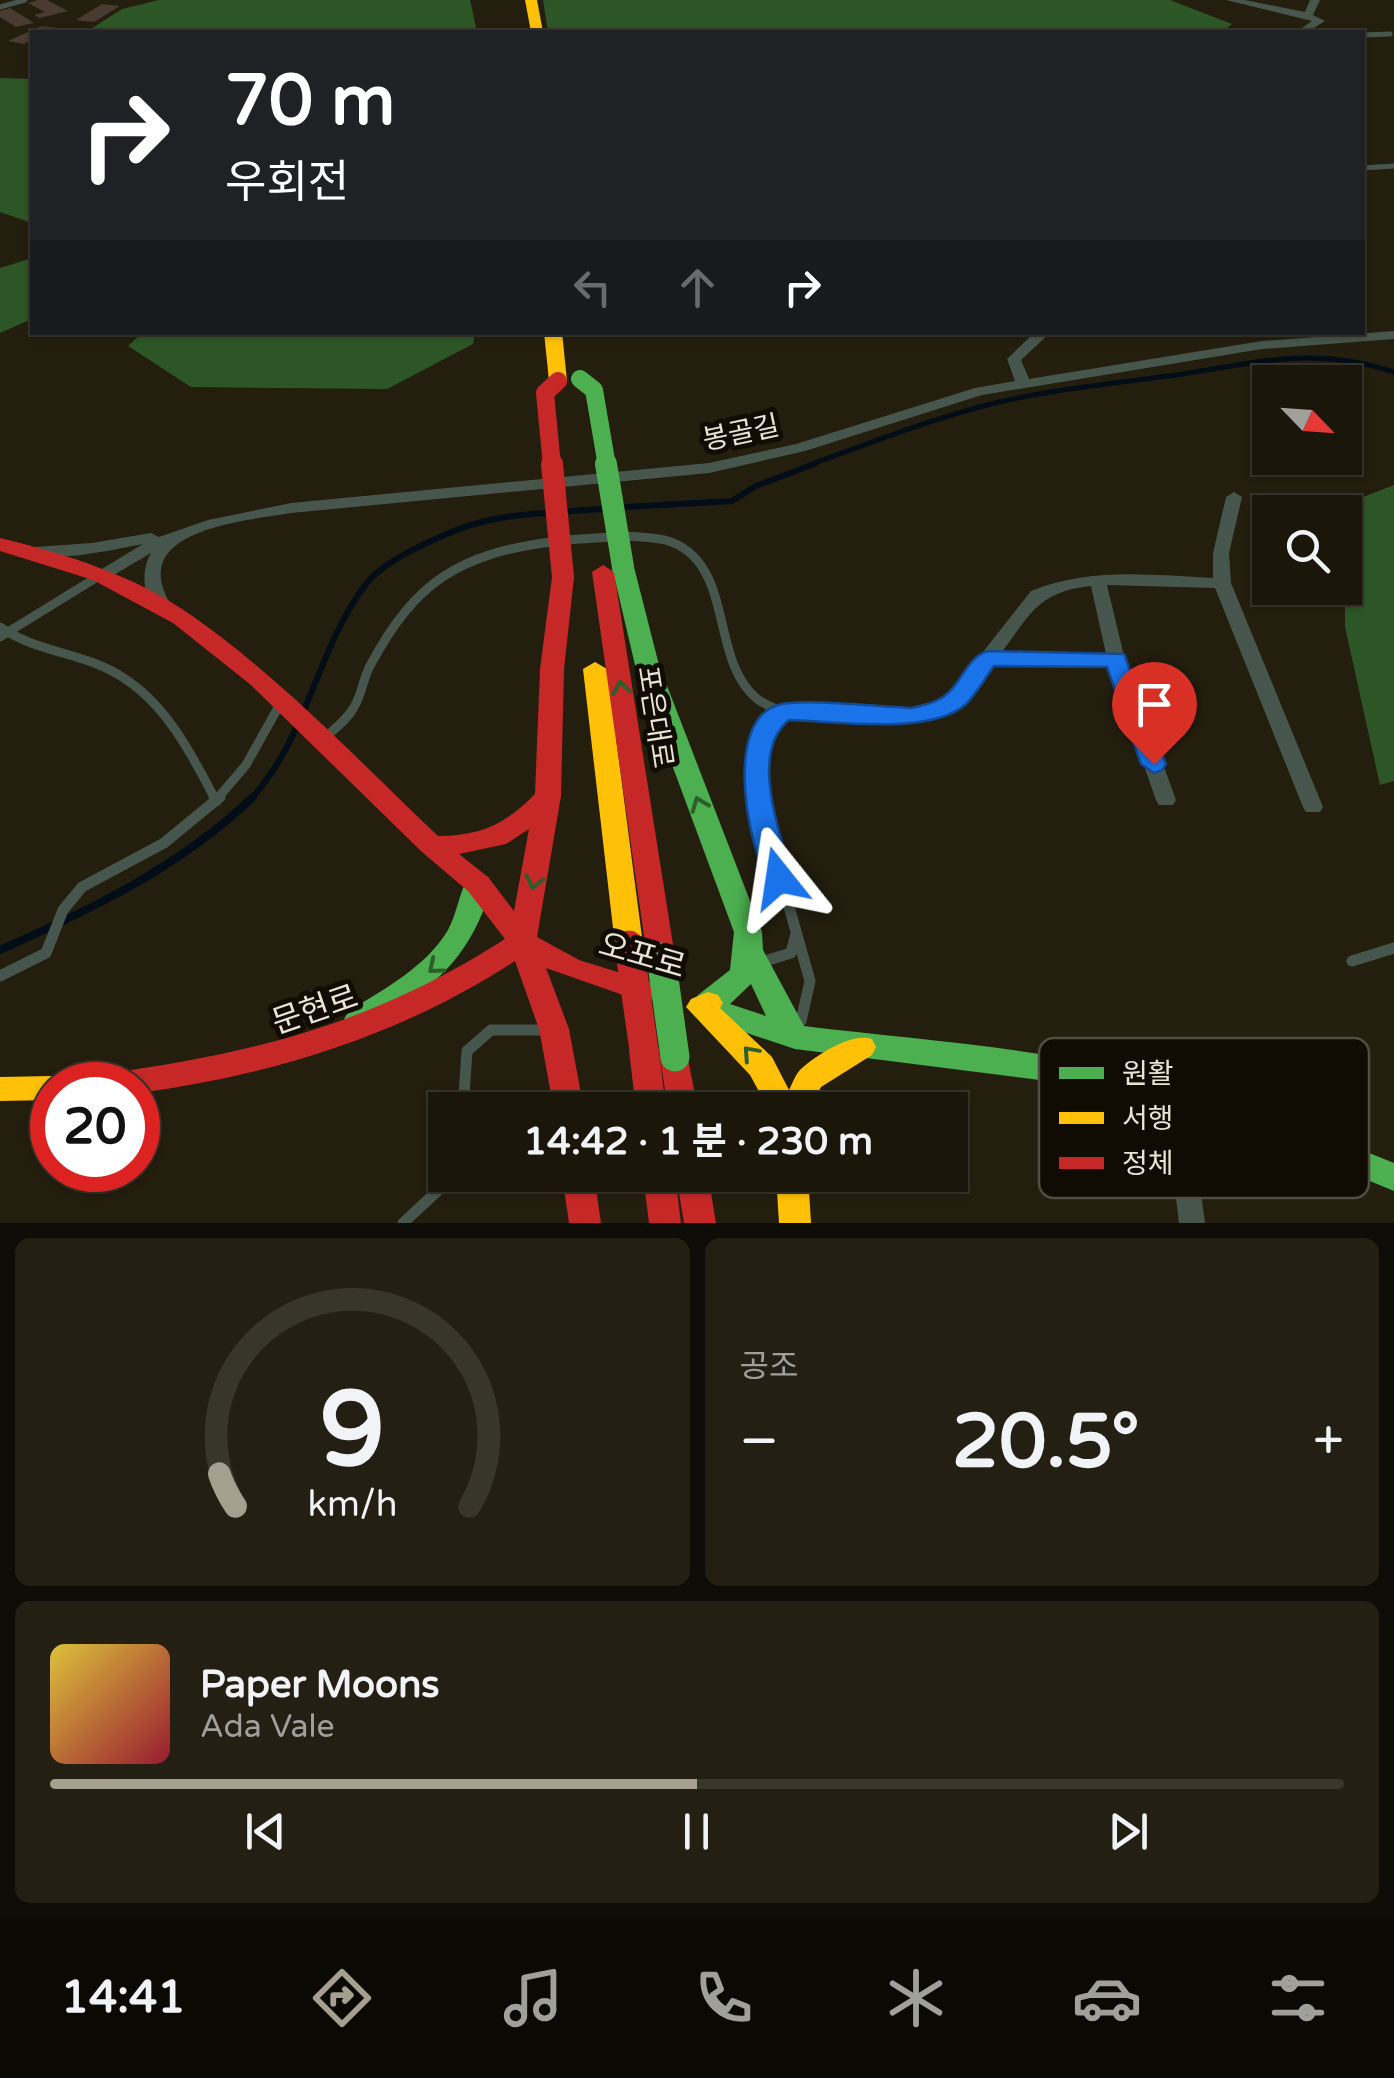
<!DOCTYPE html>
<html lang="ko">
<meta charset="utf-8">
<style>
body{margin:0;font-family:"Varela Round","Noto Sans KR",sans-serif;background:#231f13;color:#f1f3f6;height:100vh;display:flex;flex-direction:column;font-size:38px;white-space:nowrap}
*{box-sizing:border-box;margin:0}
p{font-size:32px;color:#9f9f9c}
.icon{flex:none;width:55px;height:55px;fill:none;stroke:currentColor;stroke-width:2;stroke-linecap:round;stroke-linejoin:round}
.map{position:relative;height:1223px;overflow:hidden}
.sheet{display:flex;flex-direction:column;gap:15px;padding:15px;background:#0e0c06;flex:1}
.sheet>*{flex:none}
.banner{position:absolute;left:30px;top:30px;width:1335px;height:305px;border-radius:0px;box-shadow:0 2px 8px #0004,0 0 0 2px #38352b;background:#202124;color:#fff;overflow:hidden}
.needle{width:65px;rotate:115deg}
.controls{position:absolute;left:1252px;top:365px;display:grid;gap:20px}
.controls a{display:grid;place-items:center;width:110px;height:110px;border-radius:0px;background:#1a160a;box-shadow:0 2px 8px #0004,0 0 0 2px #38352b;font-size:50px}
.speed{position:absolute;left:30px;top:1062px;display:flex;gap:20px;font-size:50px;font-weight:700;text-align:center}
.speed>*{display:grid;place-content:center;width:130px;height:130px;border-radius:50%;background:#1a160a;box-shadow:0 2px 8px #0004,0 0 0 2px #38352b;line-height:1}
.speed .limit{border:15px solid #d22;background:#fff;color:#111}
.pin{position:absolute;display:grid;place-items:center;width:85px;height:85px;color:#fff;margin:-102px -42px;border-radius:50% 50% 50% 0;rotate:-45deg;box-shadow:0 0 10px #0007}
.pin .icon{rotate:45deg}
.me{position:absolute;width:110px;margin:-55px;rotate:345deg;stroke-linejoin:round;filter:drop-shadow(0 0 8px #0008)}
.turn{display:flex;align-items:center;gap:35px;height:210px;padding:0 30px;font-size:45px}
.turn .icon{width:130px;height:130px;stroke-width:2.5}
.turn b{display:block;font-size:70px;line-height:85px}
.lanes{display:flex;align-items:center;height:95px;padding:0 30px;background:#0003;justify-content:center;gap:50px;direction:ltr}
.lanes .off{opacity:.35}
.big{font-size:75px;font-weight:700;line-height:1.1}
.sheet .card{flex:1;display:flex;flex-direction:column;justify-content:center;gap:15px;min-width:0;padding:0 35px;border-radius:15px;background:#231f13}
.sheet .dial{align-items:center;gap:0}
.dial svg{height:260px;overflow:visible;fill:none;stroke:#38352b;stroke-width:7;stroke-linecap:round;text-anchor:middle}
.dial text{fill:#f1f3f6;stroke:none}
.song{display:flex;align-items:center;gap:30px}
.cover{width:120px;height:120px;border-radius:15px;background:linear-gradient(135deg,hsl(50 70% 55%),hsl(350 70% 35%))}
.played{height:10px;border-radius:5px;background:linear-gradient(90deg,#a49f8f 50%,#38352b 50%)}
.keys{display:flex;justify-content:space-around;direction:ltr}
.heat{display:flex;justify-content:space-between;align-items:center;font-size:55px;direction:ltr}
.sheet .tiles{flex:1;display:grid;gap:15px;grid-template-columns:1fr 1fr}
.card:last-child{grid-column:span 2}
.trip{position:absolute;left:428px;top:1092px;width:540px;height:100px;border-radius:0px;background:#1a160a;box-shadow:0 2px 8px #0004,0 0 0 2px #38352b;font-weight:700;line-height:100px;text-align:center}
.tabs{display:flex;height:160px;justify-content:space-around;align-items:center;background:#0a0904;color:#9f9f9c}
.tabs .icon{width:70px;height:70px}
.tabs .active{color:#a49f8f}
.tabs b{font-size:45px;color:#f1f3f6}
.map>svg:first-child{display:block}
.forest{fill:#2d5626}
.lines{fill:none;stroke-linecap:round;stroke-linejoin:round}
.stream-far2{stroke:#030d17;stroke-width:5}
.stream-far1{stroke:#030d17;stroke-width:6}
.stream{stroke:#030d17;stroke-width:8}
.building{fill:#493a32}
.lane-far2{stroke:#47564c;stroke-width:5}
.lane-far1{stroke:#47564c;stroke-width:9}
.lane{stroke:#47564c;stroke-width:11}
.street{fill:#47564c;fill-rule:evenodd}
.fast{fill:#4caf50;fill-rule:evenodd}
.slow{fill:#ffc107;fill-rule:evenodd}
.jam{fill:#c62828;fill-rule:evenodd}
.fast-bridge-far2{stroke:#4caf50;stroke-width:18}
.fast-bridge-far1{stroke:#4caf50;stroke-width:22}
.fast-bridge{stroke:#4caf50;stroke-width:29}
.jam-bridge-far2{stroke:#c62828;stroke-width:18}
.jam-bridge-far1{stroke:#c62828;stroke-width:22}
.jam-bridge{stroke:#c62828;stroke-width:29}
.oneway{stroke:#2e5e2a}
.route{fill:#1a73e8;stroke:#114b97;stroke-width:2.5}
.labels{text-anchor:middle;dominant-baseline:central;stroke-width:10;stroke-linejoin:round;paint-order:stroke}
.street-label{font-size:28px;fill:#e9e4d4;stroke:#100c03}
.near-street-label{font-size:32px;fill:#e9e4d4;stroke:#100c03}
.key{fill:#100c03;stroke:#514d42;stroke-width:2.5}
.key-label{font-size:28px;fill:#e9e4d4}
</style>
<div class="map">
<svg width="1394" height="1223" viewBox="0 0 1394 1223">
<rect width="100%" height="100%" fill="#231e0e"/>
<g class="forest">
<path d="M 159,0 L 470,0 L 477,32 L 86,32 L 122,9 Z"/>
<path d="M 543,0 L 1170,0 L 1232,24 L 1222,32 L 548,32 Z"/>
<path d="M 0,78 L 32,79 L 32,223 L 0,212 Z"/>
<path d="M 32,258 L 32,319 L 0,333 L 0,268 Z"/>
<path d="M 143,332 L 475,332 L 475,333 L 473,344 L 387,389 L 191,387 L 128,346 Z"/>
<path d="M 1394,485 L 1394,781 L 1380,785 L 1345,627 L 1345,512 L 1340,512 L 1340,506 Z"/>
</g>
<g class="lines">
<path class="stream-far2" d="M 807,466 C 869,443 931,419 995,403 C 1054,389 1116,383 1176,375 C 1257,363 1314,345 1394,372"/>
<g class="stream-far1">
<path d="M 625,507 L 732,501 L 756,486 L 814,464"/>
<path d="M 570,511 L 602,509"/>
<path d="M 251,799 C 308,737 316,650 366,584 C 381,565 408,552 429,542 C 469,522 503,515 547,513"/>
</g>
<path class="stream" d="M 0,950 C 92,909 180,867 253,797"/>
</g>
<g class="building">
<path d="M 38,0 L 47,0 L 68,11 L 40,18 L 34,15 L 45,12 L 28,3 Z"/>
<path d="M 102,4 L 120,6 L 94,22 L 76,20 Z"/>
<path d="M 10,8 L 34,23 L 16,27 L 0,17 L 0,11 Z"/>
<path d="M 41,26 L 58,28 L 32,32 L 32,40 L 24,44 L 8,41 Z"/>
</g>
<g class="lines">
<g class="lane-far2">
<path d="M 0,7 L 25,0"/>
<path d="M 1362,35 L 1390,34"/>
<path d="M 1362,168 L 1394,166"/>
</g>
<g class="lane-far1">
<path d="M 626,536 C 638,537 653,537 665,540 C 735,559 709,657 755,697 C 762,704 775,708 783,712 C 758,736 755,766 759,799"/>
<path d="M 566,540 L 611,537"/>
<path d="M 0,627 C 29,647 62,651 94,663 C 157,686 186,744 215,799"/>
<path d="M 0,637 L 99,576"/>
<path d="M 322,740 C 333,730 347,720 354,707 C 362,694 363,678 371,664 C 415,582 459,554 551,542"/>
<path d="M 217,799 L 246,765 L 280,704"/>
</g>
<g class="lane">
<path d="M 214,797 L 216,801"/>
<path d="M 758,797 L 810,981 L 801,1021"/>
<path d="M 765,961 L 791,953 L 795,937"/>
<path d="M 1352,961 L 1394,948"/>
<path d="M 0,976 L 46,953 L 63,910 L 82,887 L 164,843 L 220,797"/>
<path d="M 463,1110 L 467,1051 L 491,1030 L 542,1030"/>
<path d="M 403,1223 L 444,1185 L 447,1175"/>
</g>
<g class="street">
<path d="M 1226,0 L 1245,0 L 1305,12 L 1310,0 L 1320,0 L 1313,15 L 1325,21 L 1307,32 L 1296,32 L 1312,21 Z"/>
<path d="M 1394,331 L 1394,339 L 1262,349 L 982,395 L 805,451 L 709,473 L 291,513 C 257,519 166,526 161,570 C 159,583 166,596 172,607 L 163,612 C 142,603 140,571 151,553 L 107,579 L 95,579 L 92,575 L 143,544 C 117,549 46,565 27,552 L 35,547 L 92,543 L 151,533 L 159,537 L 208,520 L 291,503 L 709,463 L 796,444 L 975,388 L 1015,381 L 1007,359 L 1035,332 L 1051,332 L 1021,360 L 1029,379 L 1262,341 Z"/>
<path d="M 1234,492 L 1242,497 L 1229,553 L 1231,583 L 1323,807 L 1320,812 L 1306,812 L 1303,807 L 1215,588 L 1107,585 L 1125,660 L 1176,800 L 1173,805 L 1159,805 L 1156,800 L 1109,666 L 992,665 L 963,703 L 915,720 L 849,723 L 783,718 L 774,712 L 783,706 C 840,710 896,719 949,695 L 1031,591 C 1090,567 1151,575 1213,578 L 1213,553 L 1226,497 ZM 1091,586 L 1106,654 L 1001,653 C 1031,614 1037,592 1091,586 Z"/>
<path d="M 1176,1087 L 1184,1090 L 1188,1097 L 1205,1223 L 1179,1223 L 1164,1097 L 1168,1090 Z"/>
</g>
<g class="fast">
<path d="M 623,560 L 634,567 L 659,665 L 762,932 L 763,950 L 804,1026 C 908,1039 1018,1045 1120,1070 C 1214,1093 1304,1126 1394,1163 L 1394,1191 L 1268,1139 L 1119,1094 L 1055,1082 L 795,1049 L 705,1019 L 693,1003 L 698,995 L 730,970 L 734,932 L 635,665 L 612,567 ZM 751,984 L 766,1016 L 730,1004 Z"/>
<path d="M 478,874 L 488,877 L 492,884 C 477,940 449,976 400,1007 C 387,1016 374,1026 359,1030 L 349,1027 L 344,1019 L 349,1011 C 384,989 426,967 448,930 C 457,913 459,894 468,877 Z"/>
</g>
<g class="slow">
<path d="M 525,0 L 537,0 L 543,32 L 531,32 Z"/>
<path d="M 544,332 L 562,332 L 567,381 L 565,385 L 551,385 L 549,381 Z"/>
<path d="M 595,662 L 607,669 L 643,945 L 639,952 L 629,956 L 619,952 L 615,945 L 583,669 Z"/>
<path d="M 708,992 L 718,995 L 723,1003 L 720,1008 L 772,1057 L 789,1090 C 793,1082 796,1073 802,1068 C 818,1054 852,1032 872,1039 L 876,1047 L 872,1055 L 821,1087 L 809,1110 L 769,1110 L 750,1075 L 686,1007 L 691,999 Z"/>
<path d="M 52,1076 L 63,1079 L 66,1085 L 52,1085 L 52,1100 L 0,1101 L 0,1077 Z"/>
<path d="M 776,1175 L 808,1175 L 811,1223 L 779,1223 Z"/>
</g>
<g class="jam">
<path d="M 0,538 C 66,554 136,576 191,615 C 281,678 358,760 438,836 C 480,836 506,824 535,794 L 540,669 L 552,577 L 555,572 L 571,572 L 574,577 L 564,669 L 561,796 L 537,937 L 579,960 L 653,983 L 657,991 L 653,999 L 643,1002 L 546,968 L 569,1029 L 584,1110 L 554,1110 L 539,1029 L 515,961 C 400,1036 272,1075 138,1093 L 138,1085 L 95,1085 L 99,1076 L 110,1073 C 261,1052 375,1022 505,939 L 468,891 L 422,852 L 251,685 L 173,623 L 93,580 L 0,551 ZM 529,829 L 514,911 L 488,877 L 459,854 L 506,844 Z"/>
<path d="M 603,565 L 614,572 L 675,957 L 671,965 L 661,968 L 651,965 L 647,957 L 592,572 Z"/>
<path d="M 644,1038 L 655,1042 L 659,1050 L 666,1110 L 636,1110 L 629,1050 L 633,1042 Z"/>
<path d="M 675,1045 L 686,1049 L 698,1110 L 668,1110 L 660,1057 L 664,1049 Z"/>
<path d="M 562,1175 L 594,1175 L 601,1223 L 569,1223 Z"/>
<path d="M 643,1175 L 675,1175 L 681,1223 L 649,1223 Z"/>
<path d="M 676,1175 L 708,1175 L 716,1223 L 684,1223 Z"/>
</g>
<path class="fast-bridge-far2" d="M 580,379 L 594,390 L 607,466"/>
<path class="fast-bridge-far1" d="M 606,464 L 623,567"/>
<path class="fast-bridge" d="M 661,957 L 675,1057"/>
<path class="jam-bridge-far2" d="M 552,466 L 545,393 L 558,381"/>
<path class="jam-bridge-far1" d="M 552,464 L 563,577"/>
<path class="jam-bridge" d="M 629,945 L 644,1050"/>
</g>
<defs><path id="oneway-chevron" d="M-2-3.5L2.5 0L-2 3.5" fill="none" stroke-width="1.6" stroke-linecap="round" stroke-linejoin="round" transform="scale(2.5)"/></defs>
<g class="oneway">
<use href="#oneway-chevron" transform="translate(621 688) rotate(-99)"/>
<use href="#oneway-chevron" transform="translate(699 804) rotate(-111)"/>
<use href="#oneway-chevron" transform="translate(534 882) rotate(102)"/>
<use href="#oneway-chevron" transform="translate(435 967) rotate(140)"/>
<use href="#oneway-chevron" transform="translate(750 1053) rotate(-132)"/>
</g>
<path class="route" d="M 988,651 L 1124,654 L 1166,764 L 1162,770 L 1154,773 L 1141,764 L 1107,667 L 994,666 C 985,678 977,693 966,704 C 931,736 834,721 789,720 C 748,753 781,836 793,878 L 789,884 L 769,884 C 749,848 722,722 778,705 C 800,698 883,707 912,708 C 925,705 939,702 949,692 C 962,680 969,656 988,651 Z"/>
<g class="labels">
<g class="street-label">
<text transform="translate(741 433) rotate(-12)">봉골길</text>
<text transform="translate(655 717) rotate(81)">포은대로</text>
</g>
<g class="near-street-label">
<text transform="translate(642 956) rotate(16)">오포로</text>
<text transform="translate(315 1010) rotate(-19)">문현로</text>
</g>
</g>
<rect x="1039" y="1038" width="330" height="160" rx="15" class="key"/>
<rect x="1059" y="1067" width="45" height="12" fill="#4caf50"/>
<rect x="1059" y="1112" width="45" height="12" fill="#ffc107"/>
<rect x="1059" y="1157" width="45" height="12" fill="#c62828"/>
<g class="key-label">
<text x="1122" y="1083">원활</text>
<text x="1122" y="1128">서행</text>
<text x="1122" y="1173">정체</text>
</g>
</svg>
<div class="controls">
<a><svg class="needle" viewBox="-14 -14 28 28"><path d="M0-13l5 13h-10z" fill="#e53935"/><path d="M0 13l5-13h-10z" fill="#9f9f9c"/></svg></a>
<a><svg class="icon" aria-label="search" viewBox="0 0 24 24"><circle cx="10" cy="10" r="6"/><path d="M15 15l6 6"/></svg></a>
</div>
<div class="speed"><div class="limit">20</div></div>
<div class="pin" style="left:1154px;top:764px;background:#d93025"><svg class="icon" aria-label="arrive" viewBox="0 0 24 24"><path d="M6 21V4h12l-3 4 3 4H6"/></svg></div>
<svg class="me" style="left:779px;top:878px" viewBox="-20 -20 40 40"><path d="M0-17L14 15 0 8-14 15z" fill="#1a73e8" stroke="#fff" stroke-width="4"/></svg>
<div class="trip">14:42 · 1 분 · 230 m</div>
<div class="banner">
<div class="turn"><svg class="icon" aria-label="right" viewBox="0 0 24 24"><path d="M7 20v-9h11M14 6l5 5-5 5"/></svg><div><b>70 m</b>우회전</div></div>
<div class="lanes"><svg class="icon off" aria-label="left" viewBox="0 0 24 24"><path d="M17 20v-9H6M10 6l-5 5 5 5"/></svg><svg class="icon off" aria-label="ahead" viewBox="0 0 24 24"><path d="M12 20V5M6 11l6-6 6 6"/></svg><svg class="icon" aria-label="right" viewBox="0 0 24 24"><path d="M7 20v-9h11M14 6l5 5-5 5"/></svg></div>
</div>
</div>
<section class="sheet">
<div class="tiles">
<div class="card dial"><svg viewBox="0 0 100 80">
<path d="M14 69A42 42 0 1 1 86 69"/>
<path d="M14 69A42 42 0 0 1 9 59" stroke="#a49f8f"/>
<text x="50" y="56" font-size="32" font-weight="700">9</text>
<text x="50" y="72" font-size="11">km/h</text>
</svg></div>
<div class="card"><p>공조</p>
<div class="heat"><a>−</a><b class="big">20.5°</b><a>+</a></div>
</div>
<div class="card">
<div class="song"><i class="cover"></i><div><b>Paper Moons</b><p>Ada Vale</p></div></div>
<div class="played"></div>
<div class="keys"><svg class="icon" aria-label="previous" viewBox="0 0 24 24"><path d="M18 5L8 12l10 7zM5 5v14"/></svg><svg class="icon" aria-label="pause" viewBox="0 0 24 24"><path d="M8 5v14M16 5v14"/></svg><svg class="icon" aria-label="next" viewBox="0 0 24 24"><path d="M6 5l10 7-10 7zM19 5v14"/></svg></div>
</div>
</div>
</section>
<nav class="tabs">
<b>14:41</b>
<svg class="icon active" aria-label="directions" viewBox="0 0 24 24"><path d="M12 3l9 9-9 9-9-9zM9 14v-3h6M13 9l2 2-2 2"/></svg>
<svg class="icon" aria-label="music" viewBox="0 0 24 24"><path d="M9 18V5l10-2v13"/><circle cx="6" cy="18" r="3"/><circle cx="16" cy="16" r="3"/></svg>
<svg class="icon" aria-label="phone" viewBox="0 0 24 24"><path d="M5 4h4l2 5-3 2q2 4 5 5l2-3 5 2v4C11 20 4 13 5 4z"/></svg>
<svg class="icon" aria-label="climate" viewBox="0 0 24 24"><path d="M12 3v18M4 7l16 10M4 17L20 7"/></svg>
<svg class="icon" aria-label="car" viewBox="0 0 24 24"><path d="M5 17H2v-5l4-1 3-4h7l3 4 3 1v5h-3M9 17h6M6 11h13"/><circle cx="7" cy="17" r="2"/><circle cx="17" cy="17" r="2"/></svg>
<svg class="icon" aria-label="filters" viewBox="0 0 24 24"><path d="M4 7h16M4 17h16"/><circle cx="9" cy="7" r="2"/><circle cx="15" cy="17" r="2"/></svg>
</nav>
